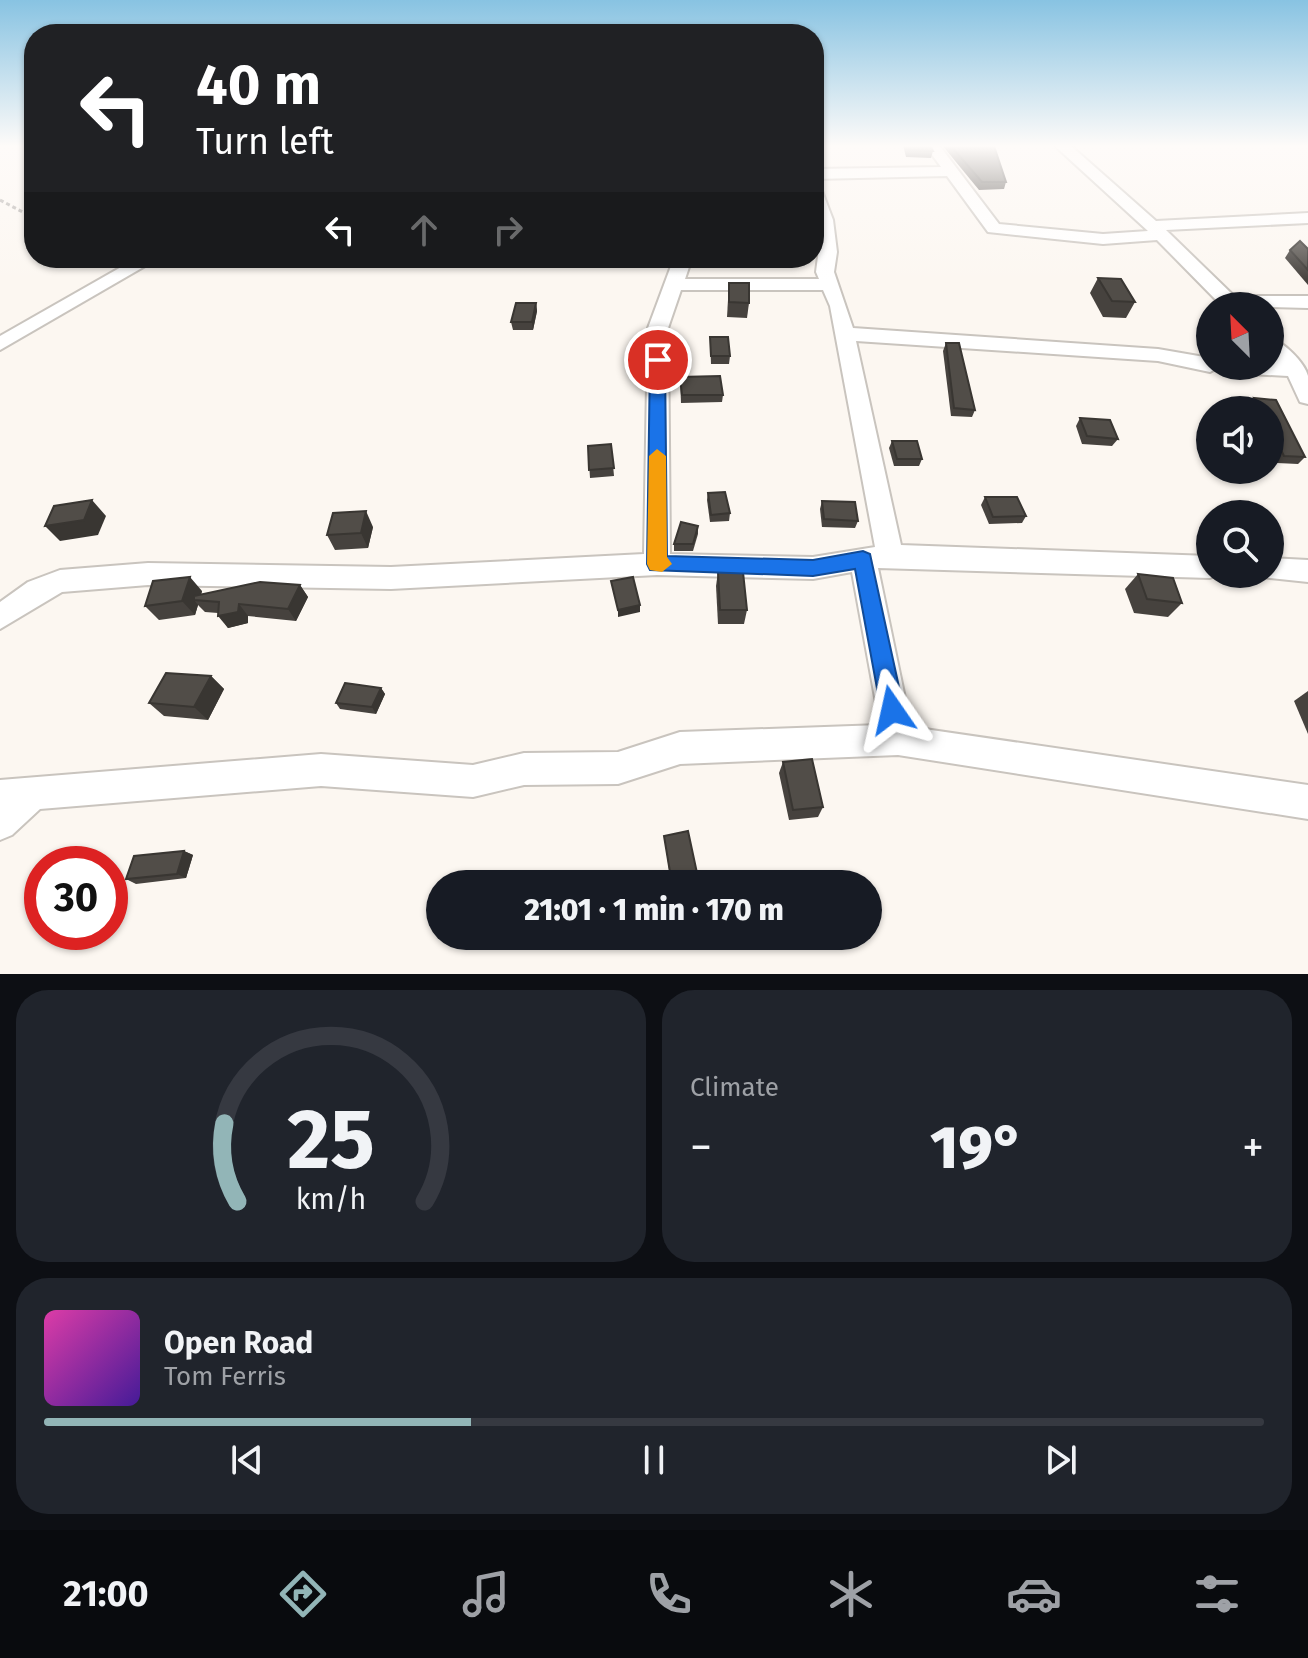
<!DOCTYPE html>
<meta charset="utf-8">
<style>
body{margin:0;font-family:"Fira Sans",sans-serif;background:#20242c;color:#f1f3f6;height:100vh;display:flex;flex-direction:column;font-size:30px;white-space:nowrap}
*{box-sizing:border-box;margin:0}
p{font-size:26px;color:#9ea1a6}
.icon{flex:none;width:44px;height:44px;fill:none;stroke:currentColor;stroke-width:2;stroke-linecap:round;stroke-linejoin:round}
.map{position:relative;height:974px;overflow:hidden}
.sheet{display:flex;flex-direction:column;gap:16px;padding:16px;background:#0d0f14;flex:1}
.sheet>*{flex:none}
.banner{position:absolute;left:24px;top:24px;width:800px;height:244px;border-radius:32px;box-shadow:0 2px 6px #0004;background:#202124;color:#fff;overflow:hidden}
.needle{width:52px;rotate:336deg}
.fabs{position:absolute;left:1196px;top:292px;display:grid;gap:16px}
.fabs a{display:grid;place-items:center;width:88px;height:88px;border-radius:50%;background:#171b24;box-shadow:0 2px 6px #0004;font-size:40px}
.speed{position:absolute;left:24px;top:846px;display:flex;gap:16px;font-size:40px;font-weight:700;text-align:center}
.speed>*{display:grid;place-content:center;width:104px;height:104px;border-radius:50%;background:#171b24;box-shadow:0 2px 6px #0004;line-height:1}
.speed .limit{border:12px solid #d22;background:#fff;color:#111}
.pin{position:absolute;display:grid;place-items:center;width:68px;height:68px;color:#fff;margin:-34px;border:4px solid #fff;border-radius:50%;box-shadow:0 2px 8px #0007}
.me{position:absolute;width:88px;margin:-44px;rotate:349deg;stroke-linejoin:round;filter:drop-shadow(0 0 6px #0008)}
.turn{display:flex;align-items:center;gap:28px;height:168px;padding:0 40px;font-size:36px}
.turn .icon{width:104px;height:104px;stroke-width:2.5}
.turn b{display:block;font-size:56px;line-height:68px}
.lanes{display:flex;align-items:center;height:76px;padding:0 40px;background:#0003;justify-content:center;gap:40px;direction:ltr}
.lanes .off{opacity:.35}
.big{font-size:60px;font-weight:800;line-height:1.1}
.sheet .widget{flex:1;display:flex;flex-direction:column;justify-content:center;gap:12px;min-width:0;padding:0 28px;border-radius:32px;background:#20242c}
.sheet .dial{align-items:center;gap:0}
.dial svg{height:208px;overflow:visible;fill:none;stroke:#363941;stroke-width:7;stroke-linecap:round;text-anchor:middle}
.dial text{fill:#f1f3f6;stroke:none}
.song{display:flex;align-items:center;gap:24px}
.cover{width:96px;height:96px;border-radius:12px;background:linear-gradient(135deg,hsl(320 70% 55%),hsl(260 70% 35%))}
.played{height:8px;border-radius:4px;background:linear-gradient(90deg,#92b5b7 35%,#363941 35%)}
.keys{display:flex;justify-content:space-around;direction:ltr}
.heat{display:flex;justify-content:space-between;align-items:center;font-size:44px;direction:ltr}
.sheet .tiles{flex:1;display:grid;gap:16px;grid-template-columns:1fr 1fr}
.widget:last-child{grid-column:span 2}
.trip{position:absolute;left:426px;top:870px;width:456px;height:80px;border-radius:40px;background:#171b24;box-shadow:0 2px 6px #0004;font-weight:800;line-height:80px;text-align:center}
.tabs{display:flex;height:128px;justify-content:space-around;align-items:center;background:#090b0e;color:#9ea1a6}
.tabs .icon{width:56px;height:56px}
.tabs .on{color:#92b5b7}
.tabs b{font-size:36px;color:#f1f3f6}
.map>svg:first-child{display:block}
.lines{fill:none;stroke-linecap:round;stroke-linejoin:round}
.minor-casing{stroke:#c9c4be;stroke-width:4}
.path{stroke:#a8a4a0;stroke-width:3;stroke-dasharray:4 3;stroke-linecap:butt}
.minor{fill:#fff;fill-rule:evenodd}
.wall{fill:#46423e}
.shaded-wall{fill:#393632}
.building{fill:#514d48;stroke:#393632;stroke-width:2}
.route{fill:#1a73e8;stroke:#114b97;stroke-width:2}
.slow{fill:#f59e0b}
</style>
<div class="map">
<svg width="1308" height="974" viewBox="0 0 1308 974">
<rect width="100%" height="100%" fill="#fcf7f1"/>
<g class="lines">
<defs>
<g id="minor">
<path d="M 925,145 L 939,145 L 999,224 L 1103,234 L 1148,231 L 1054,145 L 1070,145 L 1156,221 L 1308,213 L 1308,223 L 1166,230 L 1234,296 L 1308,296 L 1308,308 L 1222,306 L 1157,240 L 1103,244 L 988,232 L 947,176 L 814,179 L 814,169 L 941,167 Z"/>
<path d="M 814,186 L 822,191 L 833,220 L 837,252 L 834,272 L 853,328 L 1158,349 L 1210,358 L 1210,366 L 1270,366 L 1270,362 L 1276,362 L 1270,356 L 1270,338 C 1283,341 1305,363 1308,376 C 1308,385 1308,396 1308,404 L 1300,402 L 1288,376 L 1229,373 L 1219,367 L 1210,372 L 1158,361 L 856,341 L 901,545 L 1210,556 L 1210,574 L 1220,574 L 1210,578 L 878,568 L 911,727 L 1308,785 L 1308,819 L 898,755 L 680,764 L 618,784 L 524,785 L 473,797 L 321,786 L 40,809 L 12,835 L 0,840 L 0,780 L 321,754 L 473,765 L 524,753 L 618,752 L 680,732 L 880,725 L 852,572 L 813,579 L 657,575 L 391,589 L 148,585 L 62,592 L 0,629 L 0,602 L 28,582 L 60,570 L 148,563 L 391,567 L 644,554 L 648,328 L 674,258 L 692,258 L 685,279 L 819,279 L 816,272 L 820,241 ZM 681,290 L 823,290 L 830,306 L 875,547 L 813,557 L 670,554 L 668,328 Z"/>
<path d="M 137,258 L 159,258 L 0,350 L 0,336 Z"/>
<path d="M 1270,558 L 1308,560 L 1308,582 L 1261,577 L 1259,574 L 1270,574 Z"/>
</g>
</defs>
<use href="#minor" class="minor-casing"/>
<path class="path" d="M 0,200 L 34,218"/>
<use href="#minor" class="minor"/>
</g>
<g class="wall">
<path d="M 903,145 L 930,145 L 933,151 L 931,158 L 906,157 Z"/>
<path d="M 942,145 L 969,145 L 1006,182 L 1004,189 L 979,190 Z"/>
<path d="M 1308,249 L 1308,285 L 1285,258 L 1290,250 Z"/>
<path d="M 1098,278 L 1135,302 L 1126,318 L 1103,317 L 1090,293 Z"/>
<path d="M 729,283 L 749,303 L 747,318 L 727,317 Z"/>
<path d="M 536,303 L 537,311 L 533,330 L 513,330 L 511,322 Z"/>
<path d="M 710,337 L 730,356 L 729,364 L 711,364 Z"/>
<path d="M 946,343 L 975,410 L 972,417 L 951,416 L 943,351 Z"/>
<path d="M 680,377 L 723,395 L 722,402 L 681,403 Z"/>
<path d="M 1254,398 L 1276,400 L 1305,457 L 1298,464 L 1277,463 L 1270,450 L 1270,410 L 1250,410 L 1248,406 Z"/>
<path d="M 1080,418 L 1118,439 L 1112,446 L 1082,444 L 1076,426 Z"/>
<path d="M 892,441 L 922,459 L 919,466 L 894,466 L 889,448 Z"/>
<path d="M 611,444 L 614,476 L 590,478 L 588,446 Z"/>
<path d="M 708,493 L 730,513 L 729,521 L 710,522 L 707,500 Z"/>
<path d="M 985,497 L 1026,516 L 1022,523 L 989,524 L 981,505 Z"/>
<path d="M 822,501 L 858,521 L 855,528 L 822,527 L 820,509 Z"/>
<path d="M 698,526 L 698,534 L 693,551 L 674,551 L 674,544 Z"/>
<path d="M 373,527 L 368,548 L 335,550 L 327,535 Z"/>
<path d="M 718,572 L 747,610 L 744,624 L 718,624 L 716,586 Z"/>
<path d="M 1138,574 L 1182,603 L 1168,617 L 1134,613 L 1125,589 Z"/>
<path d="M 300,585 L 308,597 L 296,621 L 248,616 L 248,623 L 228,628 L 218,613 L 205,612 L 198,605 L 195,615 L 159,620 L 145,606 L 202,591 L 201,594 Z"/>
<path d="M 211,676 L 224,689 L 208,720 L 164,716 L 149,703 Z"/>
<path d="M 381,688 L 385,694 L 376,714 L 340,709 L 336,703 Z"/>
<path d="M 1308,691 L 1308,734 L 1294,701 Z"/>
<path d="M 783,762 L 823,807 L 818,817 L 789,820 L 779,773 Z"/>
<path d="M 664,836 L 697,873 L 696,877 L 671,883 Z"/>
<path d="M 184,851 L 193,855 L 186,878 L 136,884 L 126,879 Z"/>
</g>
<g class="shaded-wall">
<path d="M 536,303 L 537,311 L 533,330 L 532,322 Z"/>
<path d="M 92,500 L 106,516 L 98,535 L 60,541 L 45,526 Z"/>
<path d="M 366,511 L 373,527 L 368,548 L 361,533 Z"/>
<path d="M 190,577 L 202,591 L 200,600 L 194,600 L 198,605 L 195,615 L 182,601 Z"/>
<path d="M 300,585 L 308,597 L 296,621 L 288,609 Z"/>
<path d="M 239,604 L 248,616 L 248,623 L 228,628 L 218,616 Z"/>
<path d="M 640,605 L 640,612 L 618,617 L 618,610 Z"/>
<path d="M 211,676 L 224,689 L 208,720 L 194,707 Z"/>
<path d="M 381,688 L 385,694 L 376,714 L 372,707 Z"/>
<path d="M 184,851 L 193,855 L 186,878 L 177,874 Z"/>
</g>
<g class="building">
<path d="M 906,145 L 930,145 L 933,151 L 908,150 Z"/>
<path d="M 950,145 L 969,145 L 970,147 L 994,146 L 1006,182 L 982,182 Z"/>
<path d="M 1300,241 L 1308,249 L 1308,270 L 1290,250 Z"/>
<path d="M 1098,278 L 1121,279 L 1135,302 L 1112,301 Z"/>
<path d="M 729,283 L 749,283 L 749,303 L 729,302 Z"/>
<path d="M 516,303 L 536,303 L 532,322 L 511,322 Z"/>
<path d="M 710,337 L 728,337 L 730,356 L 711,356 Z"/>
<path d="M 946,343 L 959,343 L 975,410 L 954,408 Z"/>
<path d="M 720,376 L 723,395 L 682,395 L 680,377 Z"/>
<path d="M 1254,398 L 1276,400 L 1305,457 L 1284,456 L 1270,428 L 1270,410 L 1261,410 Z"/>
<path d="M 1080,418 L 1110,420 L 1118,439 L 1087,436 Z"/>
<path d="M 892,441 L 917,441 L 922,459 L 897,459 Z"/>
<path d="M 611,444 L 614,468 L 589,470 L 588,446 Z"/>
<path d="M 725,492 L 730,513 L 711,515 L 708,493 Z"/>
<path d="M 985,497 L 1017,497 L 1026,516 L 993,517 Z"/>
<path d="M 92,500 L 84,520 L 45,526 L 54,506 Z"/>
<path d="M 822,501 L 855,502 L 858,521 L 824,519 Z"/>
<path d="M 366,511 L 361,533 L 327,535 L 333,513 Z"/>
<path d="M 681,522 L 698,526 L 693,544 L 674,544 Z"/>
<path d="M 718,572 L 743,572 L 747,610 L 720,610 Z"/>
<path d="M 1138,574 L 1173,578 L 1182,603 L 1147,599 Z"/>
<path d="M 190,577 L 182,601 L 145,606 L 153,581 Z"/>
<path d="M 633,577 L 640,605 L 618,610 L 611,581 Z"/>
<path d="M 260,582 L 300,585 L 288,609 L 239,604 L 238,612 L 218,616 L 219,602 L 194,600 L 194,596 Z"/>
<path d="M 166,673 L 211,676 L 194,707 L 149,703 Z"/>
<path d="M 345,683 L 381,688 L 372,707 L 336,703 Z"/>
<path d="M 812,759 L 823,807 L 793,810 L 783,762 Z"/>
<path d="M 688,831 L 697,873 L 671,878 L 664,836 Z"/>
<path d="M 184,851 L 177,874 L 126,879 L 134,856 Z"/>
</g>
<linearGradient id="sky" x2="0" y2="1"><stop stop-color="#88c3e2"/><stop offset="0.52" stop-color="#fefbf9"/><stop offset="1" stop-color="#fefbf9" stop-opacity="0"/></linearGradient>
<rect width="1308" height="281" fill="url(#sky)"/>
<path class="route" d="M 658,355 L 665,360 L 667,556 L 813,560 L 863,551 L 870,554 L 904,710 L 901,718 L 892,721 L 884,718 L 881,710 L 855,569 L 813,576 L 650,570 L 647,564 L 650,360 Z"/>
<path class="slow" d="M 657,449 L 666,456 L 667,557 L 672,564 L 662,572 L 650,570 L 647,564 L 649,456 Z"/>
</svg>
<div class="fabs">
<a><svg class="needle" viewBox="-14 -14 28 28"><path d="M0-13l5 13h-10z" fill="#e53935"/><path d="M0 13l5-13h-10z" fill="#9ea1a6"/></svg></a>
<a><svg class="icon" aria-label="sound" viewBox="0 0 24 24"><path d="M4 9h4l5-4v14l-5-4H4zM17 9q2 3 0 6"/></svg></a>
<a><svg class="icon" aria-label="search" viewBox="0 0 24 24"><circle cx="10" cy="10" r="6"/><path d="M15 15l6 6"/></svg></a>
</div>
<div class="speed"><div class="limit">30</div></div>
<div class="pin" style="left:658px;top:360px;background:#d93025"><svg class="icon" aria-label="arrive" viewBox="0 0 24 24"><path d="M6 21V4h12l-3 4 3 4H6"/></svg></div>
<svg class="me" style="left:892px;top:710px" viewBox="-20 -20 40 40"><path d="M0-17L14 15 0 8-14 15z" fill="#1a73e8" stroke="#fff" stroke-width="4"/></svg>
<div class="trip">21:01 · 1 min · 170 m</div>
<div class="banner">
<div class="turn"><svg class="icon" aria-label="left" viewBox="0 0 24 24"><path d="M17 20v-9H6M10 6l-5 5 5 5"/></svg><div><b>40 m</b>Turn left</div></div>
<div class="lanes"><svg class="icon" aria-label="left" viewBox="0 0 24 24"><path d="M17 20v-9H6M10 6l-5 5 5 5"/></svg><svg class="icon off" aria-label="ahead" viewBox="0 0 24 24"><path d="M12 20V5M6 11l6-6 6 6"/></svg><svg class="icon off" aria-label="right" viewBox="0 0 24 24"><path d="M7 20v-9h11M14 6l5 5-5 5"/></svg></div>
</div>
</div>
<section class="sheet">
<div class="tiles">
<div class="widget dial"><svg viewBox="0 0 100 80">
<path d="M14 69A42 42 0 1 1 86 69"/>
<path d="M14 69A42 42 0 0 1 9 39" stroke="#92b5b7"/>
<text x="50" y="56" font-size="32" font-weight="700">25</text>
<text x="50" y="72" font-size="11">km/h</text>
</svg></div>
<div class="widget"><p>Climate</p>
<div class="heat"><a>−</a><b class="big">19°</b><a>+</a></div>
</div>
<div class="widget">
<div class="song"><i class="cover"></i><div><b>Open Road</b><p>Tom Ferris</p></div></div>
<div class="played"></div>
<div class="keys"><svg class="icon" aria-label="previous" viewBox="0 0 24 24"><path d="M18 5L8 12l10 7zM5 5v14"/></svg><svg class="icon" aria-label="pause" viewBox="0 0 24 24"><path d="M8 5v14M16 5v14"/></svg><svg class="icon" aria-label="next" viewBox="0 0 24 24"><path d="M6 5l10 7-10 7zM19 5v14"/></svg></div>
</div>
</div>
</section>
<nav class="tabs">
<b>21:00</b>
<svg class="icon on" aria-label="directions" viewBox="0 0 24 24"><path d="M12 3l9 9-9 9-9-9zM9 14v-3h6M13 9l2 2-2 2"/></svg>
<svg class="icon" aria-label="music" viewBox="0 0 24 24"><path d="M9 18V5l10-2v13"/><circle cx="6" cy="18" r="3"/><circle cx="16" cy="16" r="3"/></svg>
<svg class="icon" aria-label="phone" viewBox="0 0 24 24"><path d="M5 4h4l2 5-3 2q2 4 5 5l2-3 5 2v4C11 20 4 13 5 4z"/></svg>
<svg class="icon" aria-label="climate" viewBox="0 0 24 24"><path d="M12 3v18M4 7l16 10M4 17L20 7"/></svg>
<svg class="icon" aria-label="car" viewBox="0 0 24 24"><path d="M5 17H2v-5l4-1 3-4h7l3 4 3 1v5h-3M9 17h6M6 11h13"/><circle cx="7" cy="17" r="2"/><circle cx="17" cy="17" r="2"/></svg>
<svg class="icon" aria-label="filters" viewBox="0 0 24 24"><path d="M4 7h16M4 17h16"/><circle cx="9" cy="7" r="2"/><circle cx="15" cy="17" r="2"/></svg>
</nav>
